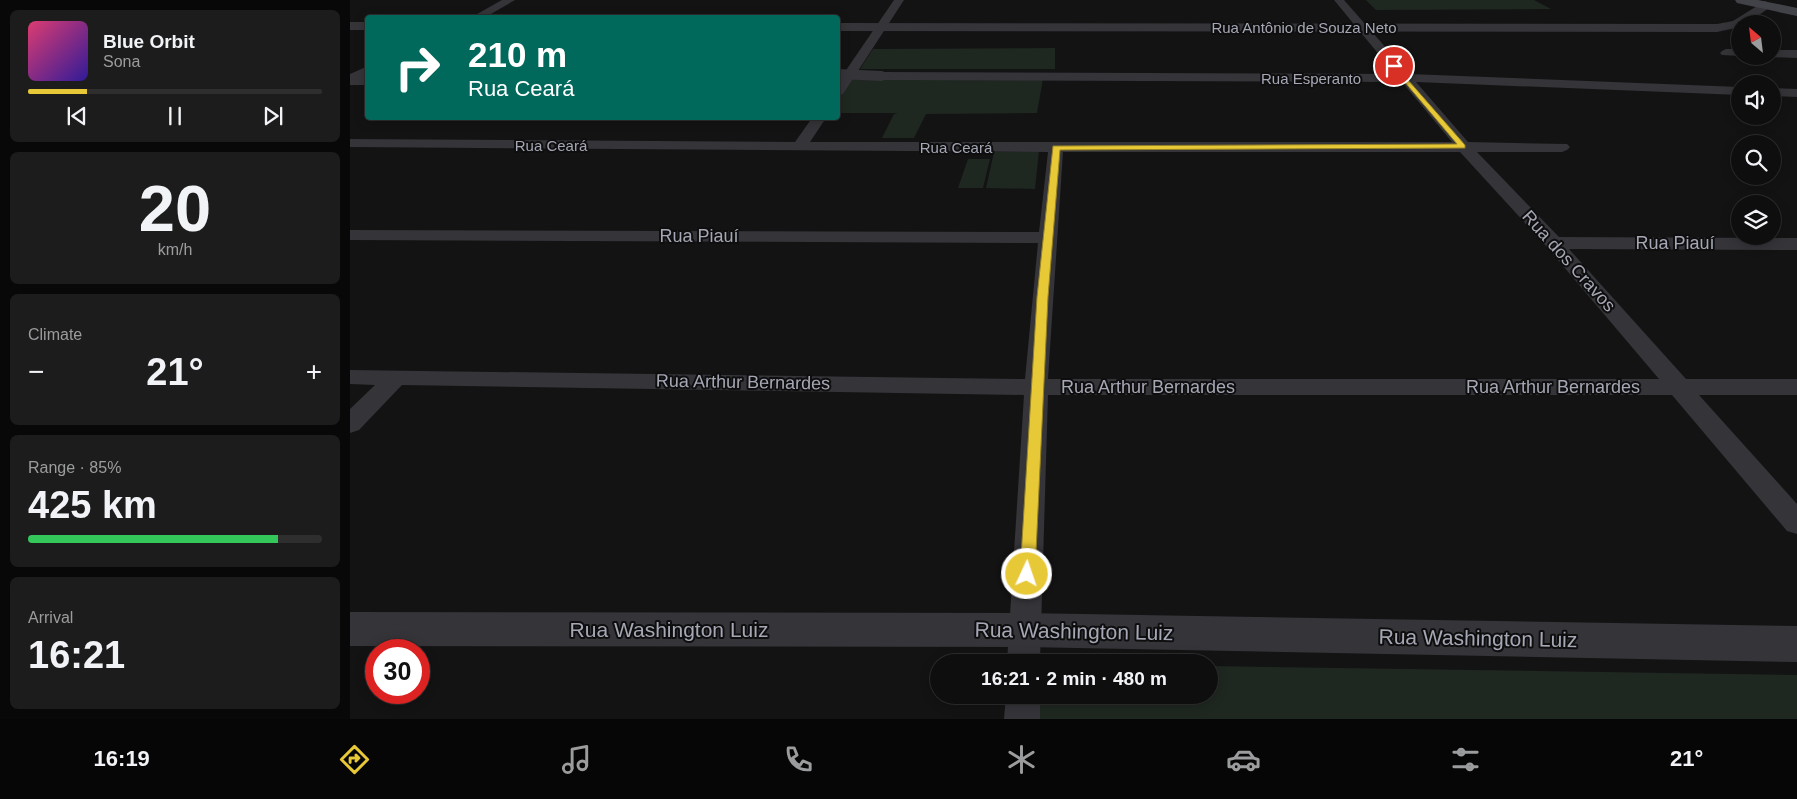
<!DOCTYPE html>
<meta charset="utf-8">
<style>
body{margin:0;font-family:Arial,sans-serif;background:#1c1c1d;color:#f1f3f6;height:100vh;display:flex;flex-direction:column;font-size:19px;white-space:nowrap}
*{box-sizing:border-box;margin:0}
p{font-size:16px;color:#9b9c9e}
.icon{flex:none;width:28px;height:28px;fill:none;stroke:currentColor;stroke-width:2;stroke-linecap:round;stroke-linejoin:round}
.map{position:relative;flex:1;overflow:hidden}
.side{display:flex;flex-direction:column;gap:10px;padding:10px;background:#080808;width:350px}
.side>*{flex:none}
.hud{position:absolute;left:15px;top:15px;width:475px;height:105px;border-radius:5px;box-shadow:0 2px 12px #0003,0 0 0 1px #2e2e2f;background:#00695c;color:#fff;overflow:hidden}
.needle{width:32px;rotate:332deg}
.fabs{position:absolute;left:1381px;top:15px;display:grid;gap:10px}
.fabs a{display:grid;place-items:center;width:50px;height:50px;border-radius:50%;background:#0e0e0f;box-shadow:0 2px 12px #0003,0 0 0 1px #2e2e2f;font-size:25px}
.speed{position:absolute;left:15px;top:639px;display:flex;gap:10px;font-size:25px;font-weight:700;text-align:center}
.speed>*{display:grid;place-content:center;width:65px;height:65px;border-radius:50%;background:#0e0e0f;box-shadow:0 2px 12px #0003,0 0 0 1px #2e2e2f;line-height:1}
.speed .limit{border:8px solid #d22;background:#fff;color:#111}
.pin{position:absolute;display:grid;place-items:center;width:42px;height:42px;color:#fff;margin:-21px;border:2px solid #fff;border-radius:50%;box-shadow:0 1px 5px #0007}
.me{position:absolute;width:55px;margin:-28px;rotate:3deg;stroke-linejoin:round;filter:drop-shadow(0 0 4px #0008)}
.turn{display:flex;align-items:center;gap:18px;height:105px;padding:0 20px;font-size:22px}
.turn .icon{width:65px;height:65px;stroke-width:2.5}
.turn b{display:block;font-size:35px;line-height:42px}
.big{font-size:38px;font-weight:600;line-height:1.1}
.side .tile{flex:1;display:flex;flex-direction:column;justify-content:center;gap:8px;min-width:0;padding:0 18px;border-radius:8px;background:#1c1c1d}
.side .dial{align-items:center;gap:0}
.dial b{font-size:65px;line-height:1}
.song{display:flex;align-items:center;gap:15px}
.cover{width:60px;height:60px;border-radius:8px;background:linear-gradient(135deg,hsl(340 70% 55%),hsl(250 70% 35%))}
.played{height:5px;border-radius:2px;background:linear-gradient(90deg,#e7c837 20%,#2e2e2f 20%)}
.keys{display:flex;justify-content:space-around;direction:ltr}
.heat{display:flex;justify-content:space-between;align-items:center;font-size:28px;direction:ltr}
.charge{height:8px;border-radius:4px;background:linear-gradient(90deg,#34c759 85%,#2e2e2f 0)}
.trip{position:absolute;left:580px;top:654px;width:288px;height:50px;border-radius:25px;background:#0e0e0f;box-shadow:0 2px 12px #0003,0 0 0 1px #2e2e2f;font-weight:600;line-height:50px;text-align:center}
.menu{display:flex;height:80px;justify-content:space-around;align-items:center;background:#060606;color:#9b9c9e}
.menu .icon{width:35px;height:35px}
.menu .selected{color:#e7c837}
.menu b{font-size:22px;color:#f1f3f6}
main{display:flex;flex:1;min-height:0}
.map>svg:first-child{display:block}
.green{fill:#1f2721}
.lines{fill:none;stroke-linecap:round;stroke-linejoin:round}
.minor{fill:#343439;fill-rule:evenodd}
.tertiary{fill:#343439;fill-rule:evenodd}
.secondary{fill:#424349;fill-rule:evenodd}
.route{fill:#e7c837;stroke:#968224}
.labels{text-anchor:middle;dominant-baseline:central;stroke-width:4;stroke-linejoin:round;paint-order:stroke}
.far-street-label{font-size:15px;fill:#a5a7b4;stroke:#0e0e0f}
.street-label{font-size:18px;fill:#a5a7b4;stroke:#0e0e0f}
.near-street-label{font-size:21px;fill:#a5a7b4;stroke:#0e0e0f}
</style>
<main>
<section class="side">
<div class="tile">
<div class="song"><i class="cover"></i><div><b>Blue Orbit</b><p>Sona</p></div></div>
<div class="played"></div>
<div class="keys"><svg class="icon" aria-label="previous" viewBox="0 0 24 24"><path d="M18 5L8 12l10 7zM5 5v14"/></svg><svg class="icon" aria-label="pause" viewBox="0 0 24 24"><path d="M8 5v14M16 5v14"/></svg><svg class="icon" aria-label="next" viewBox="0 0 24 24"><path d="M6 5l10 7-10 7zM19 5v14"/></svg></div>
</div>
<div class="tile dial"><b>20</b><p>km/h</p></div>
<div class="tile"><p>Climate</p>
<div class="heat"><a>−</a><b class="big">21°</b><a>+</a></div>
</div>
<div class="tile"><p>Range · 85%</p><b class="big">425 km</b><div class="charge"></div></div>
<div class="tile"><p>Arrival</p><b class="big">16:21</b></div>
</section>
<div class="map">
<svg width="1447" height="719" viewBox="0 0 1447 719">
<rect width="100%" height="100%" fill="#131314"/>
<g class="green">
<path d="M 1016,0 L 1184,0 L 1201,9 L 1026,10 Z"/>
<path d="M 705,48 L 705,69 L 510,69 L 523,49 Z"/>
<path d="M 500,78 L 693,79 L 687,113 L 576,114 L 564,138 L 532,138 L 544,114 L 548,113 L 488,113 L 488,97 Z"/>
<path d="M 689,151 L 685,189 L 636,188 L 644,152 Z"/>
<path d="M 618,159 L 640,159 L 633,188 L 608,188 Z"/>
<path d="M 859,666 L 1447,675 L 1447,719 L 688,719 L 689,695 L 859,695 Z"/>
</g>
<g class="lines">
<g class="minor">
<path d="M 152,0 L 165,0 L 134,18 L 120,18 Z"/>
<path d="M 544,0 L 554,0 L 493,94 L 488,95 L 488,82 Z"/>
<path d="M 984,0 L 994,0 L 1059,74 L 1390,87 L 1390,95 L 1066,82 L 1118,142 L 1217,144 L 1220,147 L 1217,150 L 1212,152 L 1127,152 L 1209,237 L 1447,238 L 1447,250 L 1219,249 L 1336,379 L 1447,379 L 1447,395 L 1349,395 L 1447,504 L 1447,534 L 1437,531 L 1322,395 L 698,395 L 690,662 L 657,662 L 674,395 L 52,385 L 9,430 L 0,433 L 0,409 L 25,385 L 0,384 L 0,370 L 675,379 L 688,243 L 0,240 L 0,230 L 689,232 L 698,152 L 0,147 L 0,139 L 445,142 L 462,118 L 476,118 L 460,142 L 1102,142 L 1052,82 L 532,80 L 526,76 L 532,72 L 1045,74 ZM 713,152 L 1110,152 L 1197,247 L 1309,379 L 698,379 Z"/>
<path d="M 1376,49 L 1390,49 L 1391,56 L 1372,55 L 1370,53 L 1372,51 Z"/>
<path d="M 1422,50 L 1447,50 L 1447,58 L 1418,57 L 1422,56 Z"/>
<path d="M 18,66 L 18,75 L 0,83 L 0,74 Z"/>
<path d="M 1422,88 L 1447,89 L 1447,97 L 1422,96 Z"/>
<path d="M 656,695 L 690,695 L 690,719 L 654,719 Z"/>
</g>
<g class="tertiary">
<path d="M 1415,1 L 1421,5 L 1419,8 L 1396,24 L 1390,24 L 1390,27 L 1367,32 L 488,31 L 488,23 L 1367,24 L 1383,21 Z"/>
<rect x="0" y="22" width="18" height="8"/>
<path d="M 488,69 L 532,71 L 537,73 L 540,76 L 537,79 L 532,81 L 488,79 Z"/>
<rect x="0" y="75" width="18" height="10"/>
<path d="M 0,612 L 674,613 L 1447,626 L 1447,662 L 674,647 L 0,646 Z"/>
</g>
<path class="secondary" d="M 1385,0 L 1408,0 L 1447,8 L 1447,16 L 1387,3 Z"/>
</g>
<path class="route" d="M 1044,64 L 1115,145 L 1115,148 L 710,150 L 698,297 L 685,574 L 683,578 L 677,580 L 672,578 L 670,574 L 687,297 L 703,146 L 1107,144 L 1042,67 Z"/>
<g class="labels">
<g class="far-street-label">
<text x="954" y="27">Rua Antônio de Souza Neto</text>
<text x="961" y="78">Rua Esperanto</text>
<text x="201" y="145">Rua Ceará</text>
<text x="606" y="147">Rua Ceará</text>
</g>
<g class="street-label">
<text x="349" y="236">Rua Piauí</text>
<text x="1325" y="243">Rua Piauí</text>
<text transform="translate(1219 261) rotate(48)">Rua dos Cravos</text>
<text transform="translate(393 382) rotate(1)">Rua Arthur Bernardes</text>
<text x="798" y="387">Rua Arthur Bernardes</text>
<text x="1203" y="387">Rua Arthur Bernardes</text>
</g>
<g class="near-street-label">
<text x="319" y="629">Rua Washington Luiz</text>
<text transform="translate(724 631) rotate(1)">Rua Washington Luiz</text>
<text transform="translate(1128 638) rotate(1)">Rua Washington Luiz</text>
</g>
</g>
</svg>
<div class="fabs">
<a><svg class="needle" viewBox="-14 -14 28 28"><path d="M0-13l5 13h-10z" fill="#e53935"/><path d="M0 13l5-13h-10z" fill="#9b9c9e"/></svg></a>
<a><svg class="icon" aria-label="sound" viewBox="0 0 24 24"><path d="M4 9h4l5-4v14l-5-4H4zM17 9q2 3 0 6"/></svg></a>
<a><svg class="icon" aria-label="search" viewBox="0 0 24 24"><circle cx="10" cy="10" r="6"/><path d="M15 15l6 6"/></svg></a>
<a><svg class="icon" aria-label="layers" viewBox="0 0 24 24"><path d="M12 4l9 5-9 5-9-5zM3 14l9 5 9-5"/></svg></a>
</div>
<div class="speed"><div class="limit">30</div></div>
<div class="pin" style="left:1044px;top:66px;background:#d93025"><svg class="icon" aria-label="arrive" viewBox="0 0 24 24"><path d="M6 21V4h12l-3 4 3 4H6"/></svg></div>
<svg class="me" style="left:677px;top:574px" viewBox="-20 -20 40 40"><circle r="17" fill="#e7c837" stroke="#fff" stroke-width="3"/><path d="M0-11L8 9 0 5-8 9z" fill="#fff"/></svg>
<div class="trip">16:21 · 2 min · 480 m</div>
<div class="hud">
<div class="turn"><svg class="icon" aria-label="right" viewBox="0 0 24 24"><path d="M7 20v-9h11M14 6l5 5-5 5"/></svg><div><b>210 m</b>Rua Ceará</div></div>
</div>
</div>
</main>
<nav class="menu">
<b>16:19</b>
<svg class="icon selected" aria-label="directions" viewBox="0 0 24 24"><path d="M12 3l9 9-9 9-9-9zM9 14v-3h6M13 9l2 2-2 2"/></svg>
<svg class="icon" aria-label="music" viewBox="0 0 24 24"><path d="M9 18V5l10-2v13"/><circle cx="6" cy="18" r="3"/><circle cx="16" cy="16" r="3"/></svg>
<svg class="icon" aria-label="phone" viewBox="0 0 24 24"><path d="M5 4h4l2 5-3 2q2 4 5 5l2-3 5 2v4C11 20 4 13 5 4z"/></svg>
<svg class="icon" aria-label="climate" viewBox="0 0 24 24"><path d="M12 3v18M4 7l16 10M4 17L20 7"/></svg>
<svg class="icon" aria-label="car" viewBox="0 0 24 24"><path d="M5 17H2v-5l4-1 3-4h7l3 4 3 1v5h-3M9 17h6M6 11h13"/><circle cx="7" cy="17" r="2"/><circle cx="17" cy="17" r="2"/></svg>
<svg class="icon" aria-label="filters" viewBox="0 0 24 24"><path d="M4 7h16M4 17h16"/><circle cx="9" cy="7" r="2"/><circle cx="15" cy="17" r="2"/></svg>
<b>21°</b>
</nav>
